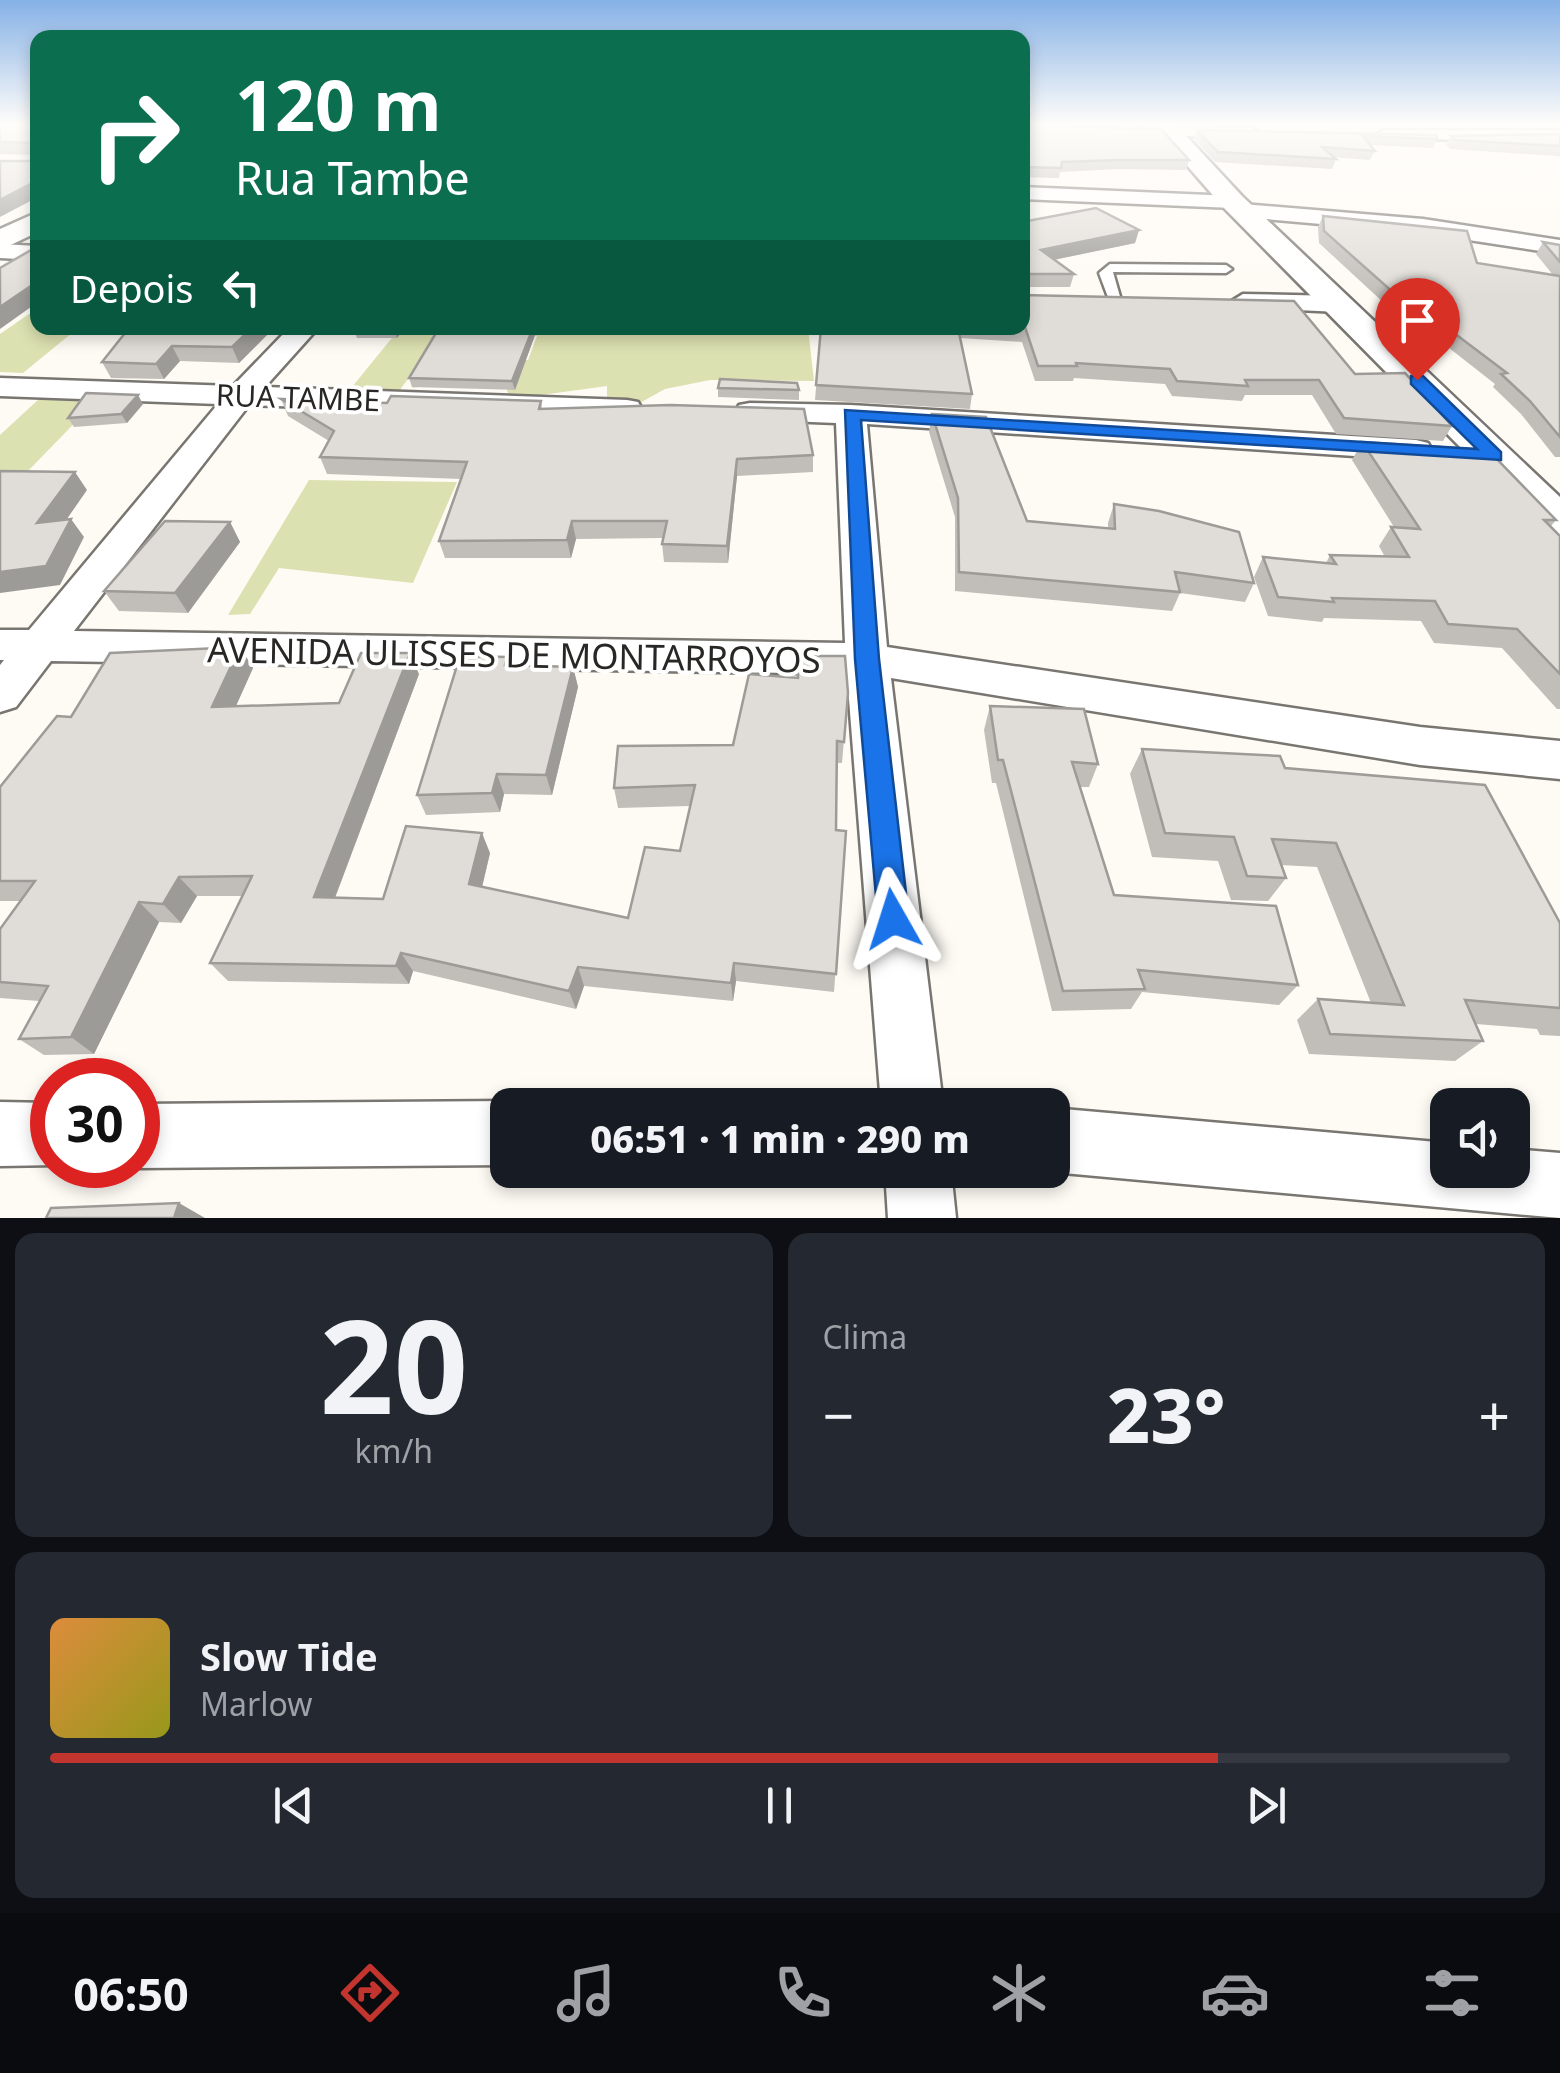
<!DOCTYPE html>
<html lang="pt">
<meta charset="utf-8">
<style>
body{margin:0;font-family:"Noto Sans",sans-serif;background:#242831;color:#f1f3f6;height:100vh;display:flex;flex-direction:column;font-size:38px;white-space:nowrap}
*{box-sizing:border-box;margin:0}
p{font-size:32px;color:#9ea1a6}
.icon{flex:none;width:55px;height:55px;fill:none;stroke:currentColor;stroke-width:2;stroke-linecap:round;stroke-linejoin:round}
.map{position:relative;height:1218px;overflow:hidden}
.details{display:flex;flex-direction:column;gap:15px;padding:15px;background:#0d0f14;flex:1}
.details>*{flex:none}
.guide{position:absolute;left:30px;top:30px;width:1000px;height:305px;border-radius:20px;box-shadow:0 5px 15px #0003;background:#0b6e4f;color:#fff;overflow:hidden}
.buttons{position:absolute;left:1430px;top:1088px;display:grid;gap:20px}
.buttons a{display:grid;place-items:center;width:100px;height:100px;border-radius:20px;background:#171b24;box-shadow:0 5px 15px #0003;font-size:50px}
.speed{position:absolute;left:30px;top:1058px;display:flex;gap:20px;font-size:50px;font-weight:700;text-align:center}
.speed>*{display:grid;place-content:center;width:130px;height:130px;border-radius:50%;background:#171b24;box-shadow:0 5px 15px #0003;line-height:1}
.speed .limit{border:15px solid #d22;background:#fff;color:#111}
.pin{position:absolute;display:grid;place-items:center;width:85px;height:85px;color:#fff;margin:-102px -42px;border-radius:50% 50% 50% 0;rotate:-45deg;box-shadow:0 0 10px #0007}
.pin .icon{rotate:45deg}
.me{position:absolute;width:110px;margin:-55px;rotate:354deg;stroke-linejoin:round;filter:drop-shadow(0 0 8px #0008)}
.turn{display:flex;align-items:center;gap:35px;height:210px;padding:0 40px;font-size:45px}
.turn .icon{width:130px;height:130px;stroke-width:2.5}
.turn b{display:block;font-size:70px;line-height:85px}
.then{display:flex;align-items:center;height:95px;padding:0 40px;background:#0003;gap:20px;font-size:38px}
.big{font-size:75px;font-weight:800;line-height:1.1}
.details .tile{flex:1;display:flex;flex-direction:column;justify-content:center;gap:15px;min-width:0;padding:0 35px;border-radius:20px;background:#242831}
.details .dial{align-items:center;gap:0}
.dial b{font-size:130px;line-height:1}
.song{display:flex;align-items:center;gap:30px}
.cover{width:120px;height:120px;border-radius:15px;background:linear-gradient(135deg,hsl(30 70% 55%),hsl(60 70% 35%))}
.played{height:10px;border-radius:5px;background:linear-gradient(90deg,#c2342e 80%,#363941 80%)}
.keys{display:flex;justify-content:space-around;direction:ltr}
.heat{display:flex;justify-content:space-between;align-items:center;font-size:55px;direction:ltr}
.details .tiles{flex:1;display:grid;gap:15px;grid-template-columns:1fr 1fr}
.tile:last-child{grid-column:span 2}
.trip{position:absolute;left:490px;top:1088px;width:580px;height:100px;border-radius:20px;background:#171b24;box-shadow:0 5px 15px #0003;font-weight:800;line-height:100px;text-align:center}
.tabs{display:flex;height:160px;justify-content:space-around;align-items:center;background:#090b0e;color:#9ea1a6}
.tabs .icon{width:70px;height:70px}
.tabs .active{color:#c2342e}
.tabs b{font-size:45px;color:#f1f3f6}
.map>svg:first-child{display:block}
.green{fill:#dce1b1}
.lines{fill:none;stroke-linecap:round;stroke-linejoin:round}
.service-casing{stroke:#797671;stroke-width:5}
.minor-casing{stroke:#797671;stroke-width:5}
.tertiary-casing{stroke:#797671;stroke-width:5}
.service{fill:#fff;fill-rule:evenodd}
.minor{fill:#fff;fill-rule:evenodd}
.tertiary{fill:#fff;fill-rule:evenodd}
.wall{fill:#c1beba}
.shaded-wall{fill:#9d9b97}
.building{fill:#e0ddd8;stroke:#9d9b97;stroke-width:2.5}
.route{fill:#1a73e8;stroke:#114b97;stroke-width:2.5}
.labels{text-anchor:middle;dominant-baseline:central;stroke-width:8;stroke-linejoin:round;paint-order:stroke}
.far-street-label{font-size:30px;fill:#282725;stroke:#fff}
.street-label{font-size:35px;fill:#282725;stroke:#fff}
</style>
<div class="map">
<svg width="1560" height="1218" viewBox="0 0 1560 1218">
<rect width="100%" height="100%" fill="#fefbf5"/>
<g class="green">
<path d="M 29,314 L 37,314 L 38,328 L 78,328 L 23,373 L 0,372 L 0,334 Z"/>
<path d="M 400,328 L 808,328 L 814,381 L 710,380 L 665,389 L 638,404 L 607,399 L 607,386 L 512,399 L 507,391 L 509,373 L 412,388 L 430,369 L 474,359 L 528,360 L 537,336 L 444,330 L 399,391 L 352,387 Z"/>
<path d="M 99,398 L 25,474 L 0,474 L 0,435 L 39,399 Z"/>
<path d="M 309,480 L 457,482 L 413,583 L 279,568 L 250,614 L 228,615 Z"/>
</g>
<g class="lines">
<defs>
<path id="service" d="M 1110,264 L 1226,265 L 1232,269 L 1226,273 L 1113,272 L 1121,300 L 1115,304 L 1109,300 L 1099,273 Z"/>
<g id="minor">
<path d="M 1022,125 L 1251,128 L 1260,133 L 1251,138 L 1022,131 Z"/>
<path d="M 1384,130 L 1560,130 L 1560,140 L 1378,139 L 1375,135 Z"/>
<path d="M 1022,187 L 1233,196 L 1241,197 L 1243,204 L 1423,219 L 1560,240 L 1560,254 L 1423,233 L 1243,217 L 1235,215 L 1233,208 L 1022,199 Z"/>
<path d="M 0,244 L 38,246 L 38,260 L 0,258 Z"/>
<path d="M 1243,294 L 1339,296 L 1352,304 L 1339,312 L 1234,307 L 1230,302 Z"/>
<path d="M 289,328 L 318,328 L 265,387 L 627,400 L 638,402 L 642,409 L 638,416 L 627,418 L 249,405 L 74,631 L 845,643 L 836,423 L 739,419 L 735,412 L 739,405 L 750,403 L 851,405 L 1416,440 L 1428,443 L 1432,450 L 1428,457 L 1416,460 L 867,424 L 887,647 L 1420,727 L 1560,741 L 1560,779 L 1420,765 L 891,678 L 943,1105 L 881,1105 L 847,674 L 51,661 L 16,707 L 0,712 L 0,665 L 4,660 L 0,660 L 0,630 L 29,630 L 218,404 L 0,396 L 0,378 L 233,386 Z"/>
<path d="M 508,1101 L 518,1105 L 508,1105 L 508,1165 L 138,1168 L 131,1165 L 138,1165 L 138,1104 Z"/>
<path d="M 0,1102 L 52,1103 L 52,1165 L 57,1165 L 0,1166 Z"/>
<path d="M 1052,1108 L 1448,1143 L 1448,1170 L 1512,1170 L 1512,1149 L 1560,1153 L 1560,1218 L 1052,1172 L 1047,1170 L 1052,1170 Z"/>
<path d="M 885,1170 L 951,1170 L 956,1218 L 888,1218 Z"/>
</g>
<g id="tertiary">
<path d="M 1152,125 L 1176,125 L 1242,196 L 1560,497 L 1560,536 L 1544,532 L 1224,208 Z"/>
<path d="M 38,212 L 38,232 L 0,250 L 0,229 Z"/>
</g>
</defs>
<use href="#service" class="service-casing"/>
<use href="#minor" class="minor-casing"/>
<use href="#tertiary" class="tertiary-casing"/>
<use href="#service" class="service"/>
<use href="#minor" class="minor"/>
<use href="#tertiary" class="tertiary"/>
</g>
<g class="wall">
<path d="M 0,125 L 38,125 L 38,197 L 31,161 L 35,158 L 35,155 L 0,154 Z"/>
<path d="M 1022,125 L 1189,160 L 1186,170 L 1117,169 L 1060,172 L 1059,178 L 1022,177 Z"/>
<path d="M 1474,125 L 1560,125 L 1560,126 Z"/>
<path d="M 1197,130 L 1437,139 L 1433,148 L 1371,145 L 1375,151 L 1370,160 L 1334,157 L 1336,159 L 1332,169 L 1215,162 L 1194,139 Z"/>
<path d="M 1560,134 L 1560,157 L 1558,156 L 1450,149 L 1446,145 L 1451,136 Z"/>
<path d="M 1323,216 L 1477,263 L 1553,275 L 1536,254 L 1543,242 L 1560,245 L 1560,457 L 1555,457 L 1521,414 L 1493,387 L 1495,384 L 1407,315 L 1397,315 L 1319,243 L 1318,227 Z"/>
<path d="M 1022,222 L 1139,230 L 1135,243 L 1054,260 L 1074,274 L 1070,287 L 1022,287 Z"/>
<path d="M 129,328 L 274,328 L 239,363 L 180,361 L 164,379 L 111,378 L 102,362 Z"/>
<path d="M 353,328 L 405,328 L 397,338 L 357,338 Z"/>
<path d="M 821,328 L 1022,328 L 1355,374 L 1452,426 L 1443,441 L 1336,434 L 1312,395 L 1245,395 L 1242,401 L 1172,396 L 1165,384 L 1074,378 L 1073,381 L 1035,381 L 1022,342 L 960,338 L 972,394 L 970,409 L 815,400 Z"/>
<path d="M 535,335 L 515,390 L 412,387 L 409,378 Z"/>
<path d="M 718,388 L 799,390 L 799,400 L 718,397 Z"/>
<path d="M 281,399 L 387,403 L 541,401 L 542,409 L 813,455 L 813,472 L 737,476 L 728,563 L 664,562 L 662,544 L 663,538 L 576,539 L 571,558 L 445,558 L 439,541 L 461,479 L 327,474 L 320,457 L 329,441 L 288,416 Z"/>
<path d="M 143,404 L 127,423 L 74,427 L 68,418 Z"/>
<path d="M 932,414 L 1027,521 L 1108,529 L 1108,523 L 1114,504 L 1254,583 L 1245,602 L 1180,593 L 1172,611 L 955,591 L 955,517 L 929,432 Z"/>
<path d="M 1362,442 L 1556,520 L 1551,526 L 1560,536 L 1560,709 L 1557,709 L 1502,648 L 1434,643 L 1421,621 L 1324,618 L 1322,622 L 1268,616 L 1254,577 L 1263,557 L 1326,563 L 1330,555 L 1385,557 L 1379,546 L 1391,527 L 1394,527 L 1352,460 Z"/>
<path d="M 230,522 L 240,542 L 188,613 L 119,611 L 104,591 Z"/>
<path d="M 240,647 L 253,668 L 236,706 L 339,703 L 419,674 L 335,898 L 383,899 L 490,853 L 482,887 L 628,918 L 680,851 L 690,806 L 618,808 L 614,788 L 733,745 L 848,693 L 842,763 L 837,763 L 836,830 L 846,831 L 834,992 L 736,981 L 733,1001 L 584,986 L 576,1009 L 413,971 L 409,984 L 228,981 L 210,963 L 242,896 L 197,896 L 181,923 L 159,922 L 94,1054 L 44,1055 L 19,1039 L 39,1001 L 0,998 L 0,929 L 20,901 L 0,901 L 0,787 L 71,717 Z"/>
<path d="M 510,665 L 573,667 L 578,687 L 552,795 L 504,794 L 500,812 L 426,815 L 417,795 Z"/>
<path d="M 990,706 L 1098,764 L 1089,787 L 1080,787 L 1114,895 L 1298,985 L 1279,1005 L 1142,992 L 1131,1009 L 1052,1011 L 996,783 L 992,783 L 984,730 Z"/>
<path d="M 1142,749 L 1285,768 L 1560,923 L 1560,1036 L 1540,1035 L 1537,1029 L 1476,1024 L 1483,1041 L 1455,1061 L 1309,1054 L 1297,1020 L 1318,999 L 1371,1003 L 1317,867 L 1281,865 L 1286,878 L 1268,901 L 1231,900 L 1218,861 L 1152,857 L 1130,774 Z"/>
</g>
<g class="shaded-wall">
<path d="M 38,180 L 38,197 L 0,217 L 0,200 Z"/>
<path d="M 1139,230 L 1135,243 L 1038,263 L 1041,250 Z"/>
<path d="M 38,281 L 38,302 L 0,329 L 0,307 Z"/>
<path d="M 252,328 L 274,328 L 239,363 L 232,347 Z"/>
<path d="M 394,328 L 405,328 L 397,338 Z"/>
<path d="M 534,328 L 535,335 L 515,390 L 512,381 Z"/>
<path d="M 172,346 L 180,361 L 164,379 L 156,364 Z"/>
<path d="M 138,395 L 143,404 L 127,423 L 121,414 Z"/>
<path d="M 737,459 L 737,476 L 728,563 L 727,546 Z"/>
<path d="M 75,472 L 87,490 L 51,542 L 37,523 Z"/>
<path d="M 71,519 L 84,537 L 60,585 L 0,593 L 0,572 Z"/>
<path d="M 572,521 L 576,539 L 571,558 L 567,540 Z"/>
<path d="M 230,522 L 240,542 L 188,613 L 175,593 Z"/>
<path d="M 240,647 L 253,668 L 226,728 L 212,707 Z"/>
<path d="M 410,653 L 419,674 L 328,916 L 314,897 Z"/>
<path d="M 573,667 L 578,687 L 552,795 L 546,775 Z"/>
<path d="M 497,774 L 504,794 L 500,812 L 492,793 Z"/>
<path d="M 482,833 L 490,853 L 478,904 L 469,884 Z"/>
<path d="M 179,877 L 197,896 L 181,923 L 163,904 Z"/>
<path d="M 139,902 L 159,922 L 94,1054 L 71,1037 Z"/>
<path d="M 401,953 L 413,971 L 409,984 L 396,966 Z"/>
<path d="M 734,963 L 736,981 L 733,1001 L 731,983 Z"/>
<path d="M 578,967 L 584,986 L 576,1009 L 569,991 Z"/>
<path d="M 179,1203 L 205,1218 L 174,1218 Z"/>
</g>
<g class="building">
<path d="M 0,125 L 38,125 L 38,180 L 0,200 L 0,161 L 31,161 L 35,158 L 34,143 L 0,142 Z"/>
<path d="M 1022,125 L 1161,129 L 1189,160 L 1119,160 L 1062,162 L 1061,168 L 1022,167 Z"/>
<path d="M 1197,130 L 1436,135 L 1437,139 L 1363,136 L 1375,151 L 1322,147 L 1336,159 L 1218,152 Z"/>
<path d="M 1560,134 L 1560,146 L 1454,140 L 1451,136 Z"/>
<path d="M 1096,208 L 1139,230 L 1041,250 L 1074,274 L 1022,274 L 1022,222 Z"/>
<path d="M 1323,216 L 1467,231 L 1477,263 L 1560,276 L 1560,437 L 1530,401 L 1501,374 L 1507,373 L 1413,302 L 1404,302 L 1324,231 Z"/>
<path d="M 1543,242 L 1560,245 L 1560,262 Z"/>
<path d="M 38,246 L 38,281 L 0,307 L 0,268 Z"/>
<path d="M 1022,295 L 1294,301 L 1355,374 L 1405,373 L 1452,426 L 1344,418 L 1319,380 L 1245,380 L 1248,386 L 1177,381 L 1170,369 L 1076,363 L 1077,366 L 1038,366 L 1025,327 L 1022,327 Z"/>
<path d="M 129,328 L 252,328 L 232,347 L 172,346 L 156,364 L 102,362 Z"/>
<path d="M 439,328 L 533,328 L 512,381 L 409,378 Z"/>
<path d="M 821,328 L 958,328 L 972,394 L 816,385 Z"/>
<path d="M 720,379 L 797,383 L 799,390 L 718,388 Z"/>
<path d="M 86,393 L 138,395 L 121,414 L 68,418 Z"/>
<path d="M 391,396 L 541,401 L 539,409 L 670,405 L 804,409 L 813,455 L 737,459 L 727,546 L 662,544 L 667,521 L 572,521 L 567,540 L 439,541 L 467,462 L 320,457 L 334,431 L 281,399 L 387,403 Z"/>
<path d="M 932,414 L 986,417 L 1027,521 L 1115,529 L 1114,504 L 1159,511 L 1239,532 L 1254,583 L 1175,572 L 1180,592 L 959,572 L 958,498 Z"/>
<path d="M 1362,442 L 1488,450 L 1556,520 L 1544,520 L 1560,536 L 1560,674 L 1517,629 L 1448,624 L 1435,601 L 1332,598 L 1334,602 L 1278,597 L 1263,557 L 1336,564 L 1330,555 L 1409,557 L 1391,527 L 1420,529 Z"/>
<path d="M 0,471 L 75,472 L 37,523 L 71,519 L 46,566 L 0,572 Z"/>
<path d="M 165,521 L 230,522 L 175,593 L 104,591 Z"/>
<path d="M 240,647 L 212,707 L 339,703 L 361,653 L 410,653 L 314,897 L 383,899 L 406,826 L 482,833 L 469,884 L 628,918 L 645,847 L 680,851 L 695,785 L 614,788 L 618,746 L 733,745 L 749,674 L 798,678 L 799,656 L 845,656 L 848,693 L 844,742 L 837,741 L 836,830 L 846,831 L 836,974 L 734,963 L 731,983 L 578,967 L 569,991 L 401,953 L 396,966 L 210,963 L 252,876 L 179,877 L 163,904 L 139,902 L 71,1037 L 19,1039 L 48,986 L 0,982 L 0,929 L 35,881 L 0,881 L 0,787 L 57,716 L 71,717 L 110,653 Z"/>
<path d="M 460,656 L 507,657 L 505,665 L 573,667 L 546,775 L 497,774 L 492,793 L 417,795 Z"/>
<path d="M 990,706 L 1084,709 L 1098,764 L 1072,762 L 1114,895 L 1276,906 L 1298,985 L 1138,970 L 1145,989 L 1063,991 L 1003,760 L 998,760 Z"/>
<path d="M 1142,749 L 1280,756 L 1285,768 L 1485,785 L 1560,923 L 1560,1008 L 1465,1000 L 1483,1041 L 1330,1034 L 1318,999 L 1404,1005 L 1336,843 L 1272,839 L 1286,878 L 1247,876 L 1234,837 L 1165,833 Z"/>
<path d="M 179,1203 L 174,1218 L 46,1218 L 51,1208 Z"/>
</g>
<linearGradient id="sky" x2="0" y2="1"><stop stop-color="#85b1e6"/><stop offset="0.42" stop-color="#fffdfa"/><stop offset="1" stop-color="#fffdfa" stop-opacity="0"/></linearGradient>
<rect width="1560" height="296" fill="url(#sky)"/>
<path class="route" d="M 1411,376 L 1423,376 L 1501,452 L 1501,460 L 861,420 L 879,659 L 909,919 L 904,930 L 893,934 L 882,930 L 878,919 L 855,659 L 845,410 L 1477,449 L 1411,384 Z"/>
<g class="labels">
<g class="far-street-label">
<text transform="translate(298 397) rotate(2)">RUA TAMBE</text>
</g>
<g class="street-label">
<text transform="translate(514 654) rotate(1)">AVENIDA ULISSES DE MONTARROYOS</text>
</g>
</g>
</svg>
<div class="buttons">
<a><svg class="icon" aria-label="sound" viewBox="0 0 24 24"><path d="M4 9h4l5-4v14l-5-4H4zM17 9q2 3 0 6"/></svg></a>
</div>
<div class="speed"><div class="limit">30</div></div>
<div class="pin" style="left:1417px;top:380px;background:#d93025"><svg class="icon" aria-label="arrive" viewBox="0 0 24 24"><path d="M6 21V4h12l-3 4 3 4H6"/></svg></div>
<svg class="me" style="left:893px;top:919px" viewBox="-20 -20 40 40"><path d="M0-17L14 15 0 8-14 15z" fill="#1a73e8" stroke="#fff" stroke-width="4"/></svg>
<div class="trip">06:51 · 1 min · 290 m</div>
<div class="guide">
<div class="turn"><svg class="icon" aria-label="right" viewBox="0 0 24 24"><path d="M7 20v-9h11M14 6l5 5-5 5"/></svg><div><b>120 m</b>Rua Tambe</div></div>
<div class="then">Depois<svg class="icon" aria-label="left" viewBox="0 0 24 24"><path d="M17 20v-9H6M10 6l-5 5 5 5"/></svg></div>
</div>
</div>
<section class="details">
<div class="tiles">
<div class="tile dial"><b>20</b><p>km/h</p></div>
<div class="tile"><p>Clima</p>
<div class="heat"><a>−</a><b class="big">23°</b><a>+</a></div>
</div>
<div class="tile">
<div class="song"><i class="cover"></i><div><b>Slow Tide</b><p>Marlow</p></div></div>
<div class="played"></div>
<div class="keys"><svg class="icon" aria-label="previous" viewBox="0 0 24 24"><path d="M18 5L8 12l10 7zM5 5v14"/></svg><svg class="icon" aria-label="pause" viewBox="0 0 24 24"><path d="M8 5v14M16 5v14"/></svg><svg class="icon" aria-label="next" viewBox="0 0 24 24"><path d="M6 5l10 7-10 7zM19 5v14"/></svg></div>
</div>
</div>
</section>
<nav class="tabs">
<b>06:50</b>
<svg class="icon active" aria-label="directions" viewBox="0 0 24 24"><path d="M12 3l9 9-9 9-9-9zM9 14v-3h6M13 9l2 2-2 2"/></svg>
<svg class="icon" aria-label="music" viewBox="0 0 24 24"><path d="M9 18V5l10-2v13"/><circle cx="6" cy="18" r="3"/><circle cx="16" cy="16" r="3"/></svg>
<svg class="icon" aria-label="phone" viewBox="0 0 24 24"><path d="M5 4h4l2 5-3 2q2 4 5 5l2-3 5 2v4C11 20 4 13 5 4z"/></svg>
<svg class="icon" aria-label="climate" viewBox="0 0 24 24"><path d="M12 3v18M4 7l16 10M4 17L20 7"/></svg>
<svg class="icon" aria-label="car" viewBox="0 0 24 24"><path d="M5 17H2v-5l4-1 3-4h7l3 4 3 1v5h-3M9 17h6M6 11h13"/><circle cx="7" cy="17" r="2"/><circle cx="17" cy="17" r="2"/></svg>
<svg class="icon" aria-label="filters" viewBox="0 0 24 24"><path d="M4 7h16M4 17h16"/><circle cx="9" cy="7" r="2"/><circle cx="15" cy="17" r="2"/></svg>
</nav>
